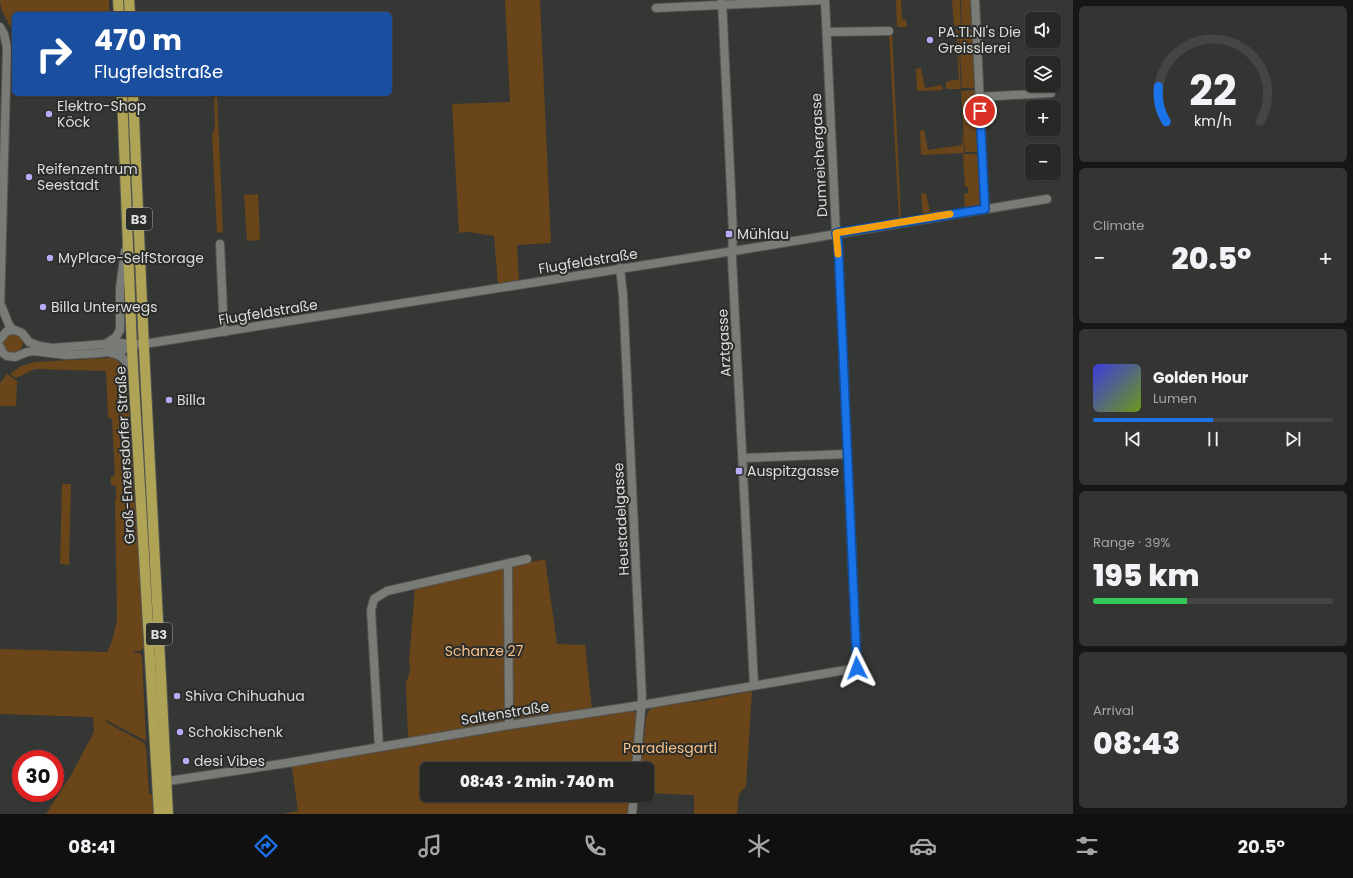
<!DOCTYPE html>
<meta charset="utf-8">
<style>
body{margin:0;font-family:Poppins,sans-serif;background:#343533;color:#f1f3f6;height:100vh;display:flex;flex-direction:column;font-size:15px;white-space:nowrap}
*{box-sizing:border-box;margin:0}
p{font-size:13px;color:#a5a6a7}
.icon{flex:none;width:22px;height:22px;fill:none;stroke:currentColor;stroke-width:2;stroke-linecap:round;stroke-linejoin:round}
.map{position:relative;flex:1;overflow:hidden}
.panel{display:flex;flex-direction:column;gap:6px;padding:6px;background:#161715;width:280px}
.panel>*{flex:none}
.guide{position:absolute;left:12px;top:12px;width:380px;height:84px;border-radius:6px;box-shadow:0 1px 3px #0004,0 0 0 1px #444544;background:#1a4fa0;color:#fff;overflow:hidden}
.controls{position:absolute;left:1025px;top:12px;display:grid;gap:8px}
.controls a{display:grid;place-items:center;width:36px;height:36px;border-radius:6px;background:#282927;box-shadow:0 1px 3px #0004,0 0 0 1px #444544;font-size:20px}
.speed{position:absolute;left:12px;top:750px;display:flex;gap:8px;font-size:20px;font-weight:700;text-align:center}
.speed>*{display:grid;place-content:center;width:52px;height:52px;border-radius:50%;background:#282927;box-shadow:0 1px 3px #0004,0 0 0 1px #444544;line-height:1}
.speed .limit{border:6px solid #d22;background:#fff;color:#111}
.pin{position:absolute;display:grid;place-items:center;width:34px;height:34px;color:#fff;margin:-17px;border:2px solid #fff;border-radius:50%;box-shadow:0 1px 4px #0007}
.me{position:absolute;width:44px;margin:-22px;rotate:357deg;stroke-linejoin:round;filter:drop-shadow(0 0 3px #0008)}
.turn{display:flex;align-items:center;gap:14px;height:84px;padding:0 16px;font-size:18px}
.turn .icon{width:52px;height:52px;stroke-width:2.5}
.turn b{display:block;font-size:28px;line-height:34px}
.big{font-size:30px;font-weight:800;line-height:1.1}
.panel .tile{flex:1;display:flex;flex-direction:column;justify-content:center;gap:6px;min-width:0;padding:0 14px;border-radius:6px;background:#343533}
.panel .dial{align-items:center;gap:0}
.dial svg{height:104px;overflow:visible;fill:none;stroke:#444544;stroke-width:7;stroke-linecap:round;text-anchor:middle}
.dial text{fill:#f1f3f6;stroke:none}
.song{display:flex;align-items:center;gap:12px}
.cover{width:48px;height:48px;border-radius:6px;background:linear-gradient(135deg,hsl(240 70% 55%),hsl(80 70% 35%))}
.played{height:4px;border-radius:2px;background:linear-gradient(90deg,#1a73e8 50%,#444544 50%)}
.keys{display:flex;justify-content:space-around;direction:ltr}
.heat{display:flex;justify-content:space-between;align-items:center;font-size:22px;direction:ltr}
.charge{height:6px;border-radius:3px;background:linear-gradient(90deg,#34c759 39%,#444544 0)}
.trip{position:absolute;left:420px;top:762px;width:234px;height:40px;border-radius:6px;background:#282927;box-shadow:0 1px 3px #0004,0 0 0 1px #444544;font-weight:800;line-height:40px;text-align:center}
.menu{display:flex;height:64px;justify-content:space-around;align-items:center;background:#101010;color:#a5a6a7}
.menu .icon{width:28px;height:28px}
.menu .on{color:#1a73e8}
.menu b{font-size:18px;color:#f1f3f6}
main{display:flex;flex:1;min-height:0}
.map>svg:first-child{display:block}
.green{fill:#6a451a}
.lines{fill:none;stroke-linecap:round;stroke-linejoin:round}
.minor-casing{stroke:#525451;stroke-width:10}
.major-casing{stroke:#525451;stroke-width:12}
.minor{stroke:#787b76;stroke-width:8}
.major{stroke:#afa355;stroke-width:10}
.route-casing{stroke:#114b97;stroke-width:10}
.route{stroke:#1a73e8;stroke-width:7}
.slow{stroke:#f59e0b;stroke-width:7}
.poi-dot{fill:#baaaf6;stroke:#2b2d2a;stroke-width:1.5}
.labels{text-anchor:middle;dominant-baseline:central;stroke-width:4;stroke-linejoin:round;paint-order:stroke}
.shield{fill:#2b2d2a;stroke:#a7a8a6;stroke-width:1}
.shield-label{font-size:13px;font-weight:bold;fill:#dcdddb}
.poi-label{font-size:14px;fill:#dcdddb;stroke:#2b2d2a;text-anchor:start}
.street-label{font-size:14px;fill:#dcdddb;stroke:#2b2d2a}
.park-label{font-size:14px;fill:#f7c189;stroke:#2b2d2a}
</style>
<main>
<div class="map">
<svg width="1073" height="814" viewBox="0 0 1073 814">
<rect width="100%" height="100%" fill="#353734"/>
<g class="green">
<path d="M 0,0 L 109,0 L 109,14 L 14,14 L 14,35 C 10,22 0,13 0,0 Z"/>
<path d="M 505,0 L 540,0 L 551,243 L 517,245 L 519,281 L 498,284 L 494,236 L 468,232 L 459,233 L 452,104 L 510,102 Z"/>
<path d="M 896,0 L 901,0 L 902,19 L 906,20 L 907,27 L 897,27 Z"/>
<path d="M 952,0 L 960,0 L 961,26 L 954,26 Z"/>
<path d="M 961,0 L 970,0 L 971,25 L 962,26 Z"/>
<path d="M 956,29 L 958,29 L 961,89 L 946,89 L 946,82 L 959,79 Z"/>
<path d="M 972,29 L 975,88 L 962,88 L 959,30 Z"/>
<path d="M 889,32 L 892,32 L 901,219 L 899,220 Z"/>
<path d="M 921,68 L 925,88 L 942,85 L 943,90 L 917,91 L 916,69 Z"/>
<path d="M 975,90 L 978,152 L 965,152 L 961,91 Z"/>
<path d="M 127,94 L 130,94 L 141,333 L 138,333 L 136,280 L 134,263 Z"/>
<path d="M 214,94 L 217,94 L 223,232 L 217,233 L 212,135 L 215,127 Z"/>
<path d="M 963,125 L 964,153 L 921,155 L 920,131 L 924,130 L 928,150 L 962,145 Z"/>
<path d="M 963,154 L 978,154 L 980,203 L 978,205 L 972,208 L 923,216 L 921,194 L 926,193 L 930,212 L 965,208 L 964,194 L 968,193 L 968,187 L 965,187 Z"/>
<path d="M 258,194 L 260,240 L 247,241 L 244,195 Z"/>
<circle cx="13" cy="343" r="10"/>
<path d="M 109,358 L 115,359 L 122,365 L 123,364 L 126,370 L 146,649 L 141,649 L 141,651 L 134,651 L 133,652 L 140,653 L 142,657 L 146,741 L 106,720 L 106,722 L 144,743 L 146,747 L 149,794 L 154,795 L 155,814 L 46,814 L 71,775 L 94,732 L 93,717 L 0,714 L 0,649 L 107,652 L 112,641 L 117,620 L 115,500 L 116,500 L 116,486 L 111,485 L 111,477 L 115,476 L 112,419 L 108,417 L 106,371 L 35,369 L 16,378 L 10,374 L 21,366 L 35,362 Z"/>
<path d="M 7,374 L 17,381 L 16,406 L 0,406 L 0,383 Z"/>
<path d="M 62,484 L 71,484 L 69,565 L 60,564 Z"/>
<path d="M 545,559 L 557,644 L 585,645 L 592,709 L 408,738 L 406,683 L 410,671 L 409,660 L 415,589 Z"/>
<path d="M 752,691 L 746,786 L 739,794 L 737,814 L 694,814 L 694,795 L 647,793 L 647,769 L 641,769 L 646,718 L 648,712 L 652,708 L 661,705 L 701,701 Z"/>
<path d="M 632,709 L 637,714 L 633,769 L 427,769 L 427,795 L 630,795 L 628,814 L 282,814 L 298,811 L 292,768 L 294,765 Z"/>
</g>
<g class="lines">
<defs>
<g id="minor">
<path d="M 722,0 L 733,233 L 732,258 L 754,685"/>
<path d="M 975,0 L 985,209"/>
<path d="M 656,8 L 825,0"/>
<path d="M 0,27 L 4,34 L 7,48 L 0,310"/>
<path d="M 827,32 L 889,31"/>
<path d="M 979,97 L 1051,93"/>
<path d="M 220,244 L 224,332"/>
<path d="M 620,268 L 623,295 L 642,698 L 636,769"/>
<path d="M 1,305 L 9,325 L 13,330"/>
<path d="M 0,339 L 7,331 L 15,330 L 22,333 L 29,342 L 39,346 L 52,348 L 121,343 L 132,345 L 144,344 L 740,250 L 1047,199"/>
<path d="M 107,343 L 116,337 L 120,330 L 120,288 L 125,251"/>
<path d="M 0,347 L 3,353 L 7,356 L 15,357 L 27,352 L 34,351 L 66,355 L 100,353 L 123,350 L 132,345"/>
<path d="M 111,353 C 123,355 127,362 133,372"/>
<path d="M 743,458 L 847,454"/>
<path d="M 508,564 L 509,725"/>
<path d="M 379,747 L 371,610 L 374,599 L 387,591 L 527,559"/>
<path d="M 162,782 L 287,763 L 509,725 L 642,705 L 857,668 L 838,241 L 836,233 L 825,0"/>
<path d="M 632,814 L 634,795"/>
</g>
<g id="major">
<path d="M 118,0 L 119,14"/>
<path d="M 129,0 L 130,14"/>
<path d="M 122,94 L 132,350 L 159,814"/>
<path d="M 133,94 L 144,349 L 168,814"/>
</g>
</defs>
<use href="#minor" class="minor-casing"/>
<use href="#major" class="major-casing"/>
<use href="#minor" class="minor"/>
<use href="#major" class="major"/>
</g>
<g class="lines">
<defs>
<path id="route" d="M 857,668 L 838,241 L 836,233 L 985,209 L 980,111"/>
</defs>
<use href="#route" class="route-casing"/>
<use href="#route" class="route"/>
<path class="slow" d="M 838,254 L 836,233 L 950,214"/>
</g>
<g class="poi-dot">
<circle cx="930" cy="40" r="4"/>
<circle cx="49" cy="114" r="4"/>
<circle cx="29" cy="177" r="4"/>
<rect x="725" y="230" width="8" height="8" rx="2"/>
<circle cx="50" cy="258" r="4"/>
<circle cx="43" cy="307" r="4"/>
<circle cx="169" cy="400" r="4"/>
<rect x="735" y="467" width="8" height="8" rx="2"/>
<circle cx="177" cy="696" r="4"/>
<circle cx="180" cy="732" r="4"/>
<circle cx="186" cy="761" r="4"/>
</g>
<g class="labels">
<g class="shield">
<rect x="126" y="208" width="26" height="22" rx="3"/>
<rect x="146" y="623" width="26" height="22" rx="3"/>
</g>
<g class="shield-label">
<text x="139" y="219">B3</text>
<text x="159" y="634">B3</text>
</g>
<g class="poi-label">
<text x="938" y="32">PA.TI.NI's Die<tspan x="938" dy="16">Greisslerei</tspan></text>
<text x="57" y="106">Elektro-Shop<tspan x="57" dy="16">Köck</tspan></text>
<text x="37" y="169">Reifenzentrum<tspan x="37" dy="16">Seestadt</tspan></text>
<text x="737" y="234">Mühlau</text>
<text x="58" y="258">MyPlace-SelfStorage</text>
<text x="51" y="307">Billa Unterwegs</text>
<text x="177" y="400">Billa</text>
<text x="747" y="471">Auspitzgasse</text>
<text x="185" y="696">Shiva Chihuahua</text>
<text x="188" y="732">Schokischenk</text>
<text x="194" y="761">desi Vibes</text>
</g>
<g class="street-label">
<text transform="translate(819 155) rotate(-93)">Dumreichergasse</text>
<text transform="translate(588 261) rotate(-9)">Flugfeldstraße</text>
<text transform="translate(268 312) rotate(-9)">Flugfeldstraße</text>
<text transform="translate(724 343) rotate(-93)">Arztgasse</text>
<text transform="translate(125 455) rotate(-93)">Groß-Enzersdorfer Straße</text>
<text transform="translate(621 519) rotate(-93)">Heustadelgasse</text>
<text transform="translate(505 713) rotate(-9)">Saltenstraße</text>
</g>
<g class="park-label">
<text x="484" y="651">Schanze 27</text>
<text x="670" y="748">Paradiesgartl</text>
</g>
</g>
</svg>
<div class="controls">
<a><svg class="icon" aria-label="sound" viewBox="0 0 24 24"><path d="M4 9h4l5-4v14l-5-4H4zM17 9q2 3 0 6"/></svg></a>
<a><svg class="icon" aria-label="layers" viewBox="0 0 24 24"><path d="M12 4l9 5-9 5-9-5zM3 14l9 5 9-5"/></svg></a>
<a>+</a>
<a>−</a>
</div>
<div class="speed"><div class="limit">30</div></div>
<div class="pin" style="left:980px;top:111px;background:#d93025"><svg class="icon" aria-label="arrive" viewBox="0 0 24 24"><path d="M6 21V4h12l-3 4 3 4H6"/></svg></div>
<svg class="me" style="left:857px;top:668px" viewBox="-20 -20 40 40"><path d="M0-17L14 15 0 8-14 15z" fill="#1a73e8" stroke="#fff" stroke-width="4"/></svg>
<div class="trip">08:43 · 2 min · 740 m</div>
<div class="guide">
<div class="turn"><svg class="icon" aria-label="right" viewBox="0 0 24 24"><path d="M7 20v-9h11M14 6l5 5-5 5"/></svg><div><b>470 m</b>Flugfeldstraße</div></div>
</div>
</div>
<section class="panel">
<div class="tile dial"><svg viewBox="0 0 100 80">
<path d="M14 69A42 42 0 1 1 86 69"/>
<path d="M14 69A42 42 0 0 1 8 42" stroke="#1a73e8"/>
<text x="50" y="56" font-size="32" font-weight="700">22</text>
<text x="50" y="72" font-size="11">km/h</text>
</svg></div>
<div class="tile"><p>Climate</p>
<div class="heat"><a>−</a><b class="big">20.5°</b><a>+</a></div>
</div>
<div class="tile">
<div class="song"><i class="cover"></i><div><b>Golden Hour</b><p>Lumen</p></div></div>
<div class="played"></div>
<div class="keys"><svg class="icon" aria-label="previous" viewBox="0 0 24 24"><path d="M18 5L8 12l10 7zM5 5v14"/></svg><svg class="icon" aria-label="pause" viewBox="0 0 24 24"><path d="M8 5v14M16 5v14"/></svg><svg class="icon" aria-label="next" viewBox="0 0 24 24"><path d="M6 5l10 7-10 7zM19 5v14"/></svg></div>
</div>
<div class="tile"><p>Range · 39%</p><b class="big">195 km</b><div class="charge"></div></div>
<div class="tile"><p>Arrival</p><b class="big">08:43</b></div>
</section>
</main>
<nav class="menu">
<b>08:41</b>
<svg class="icon on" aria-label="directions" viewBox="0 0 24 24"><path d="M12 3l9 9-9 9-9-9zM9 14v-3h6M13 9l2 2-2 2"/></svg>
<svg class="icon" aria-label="music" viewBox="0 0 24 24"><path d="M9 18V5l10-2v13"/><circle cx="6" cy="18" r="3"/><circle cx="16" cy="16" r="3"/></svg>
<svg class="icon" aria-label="phone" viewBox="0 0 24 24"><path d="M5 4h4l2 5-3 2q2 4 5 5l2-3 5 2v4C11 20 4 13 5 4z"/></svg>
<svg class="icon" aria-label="climate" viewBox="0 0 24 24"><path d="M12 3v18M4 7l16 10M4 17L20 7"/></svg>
<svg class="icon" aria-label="car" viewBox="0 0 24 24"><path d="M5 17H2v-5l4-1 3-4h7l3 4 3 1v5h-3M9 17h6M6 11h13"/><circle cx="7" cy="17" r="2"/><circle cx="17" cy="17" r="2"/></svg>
<svg class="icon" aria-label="filters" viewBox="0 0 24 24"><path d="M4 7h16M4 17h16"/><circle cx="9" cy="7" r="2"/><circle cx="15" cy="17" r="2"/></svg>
<b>20.5°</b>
</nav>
